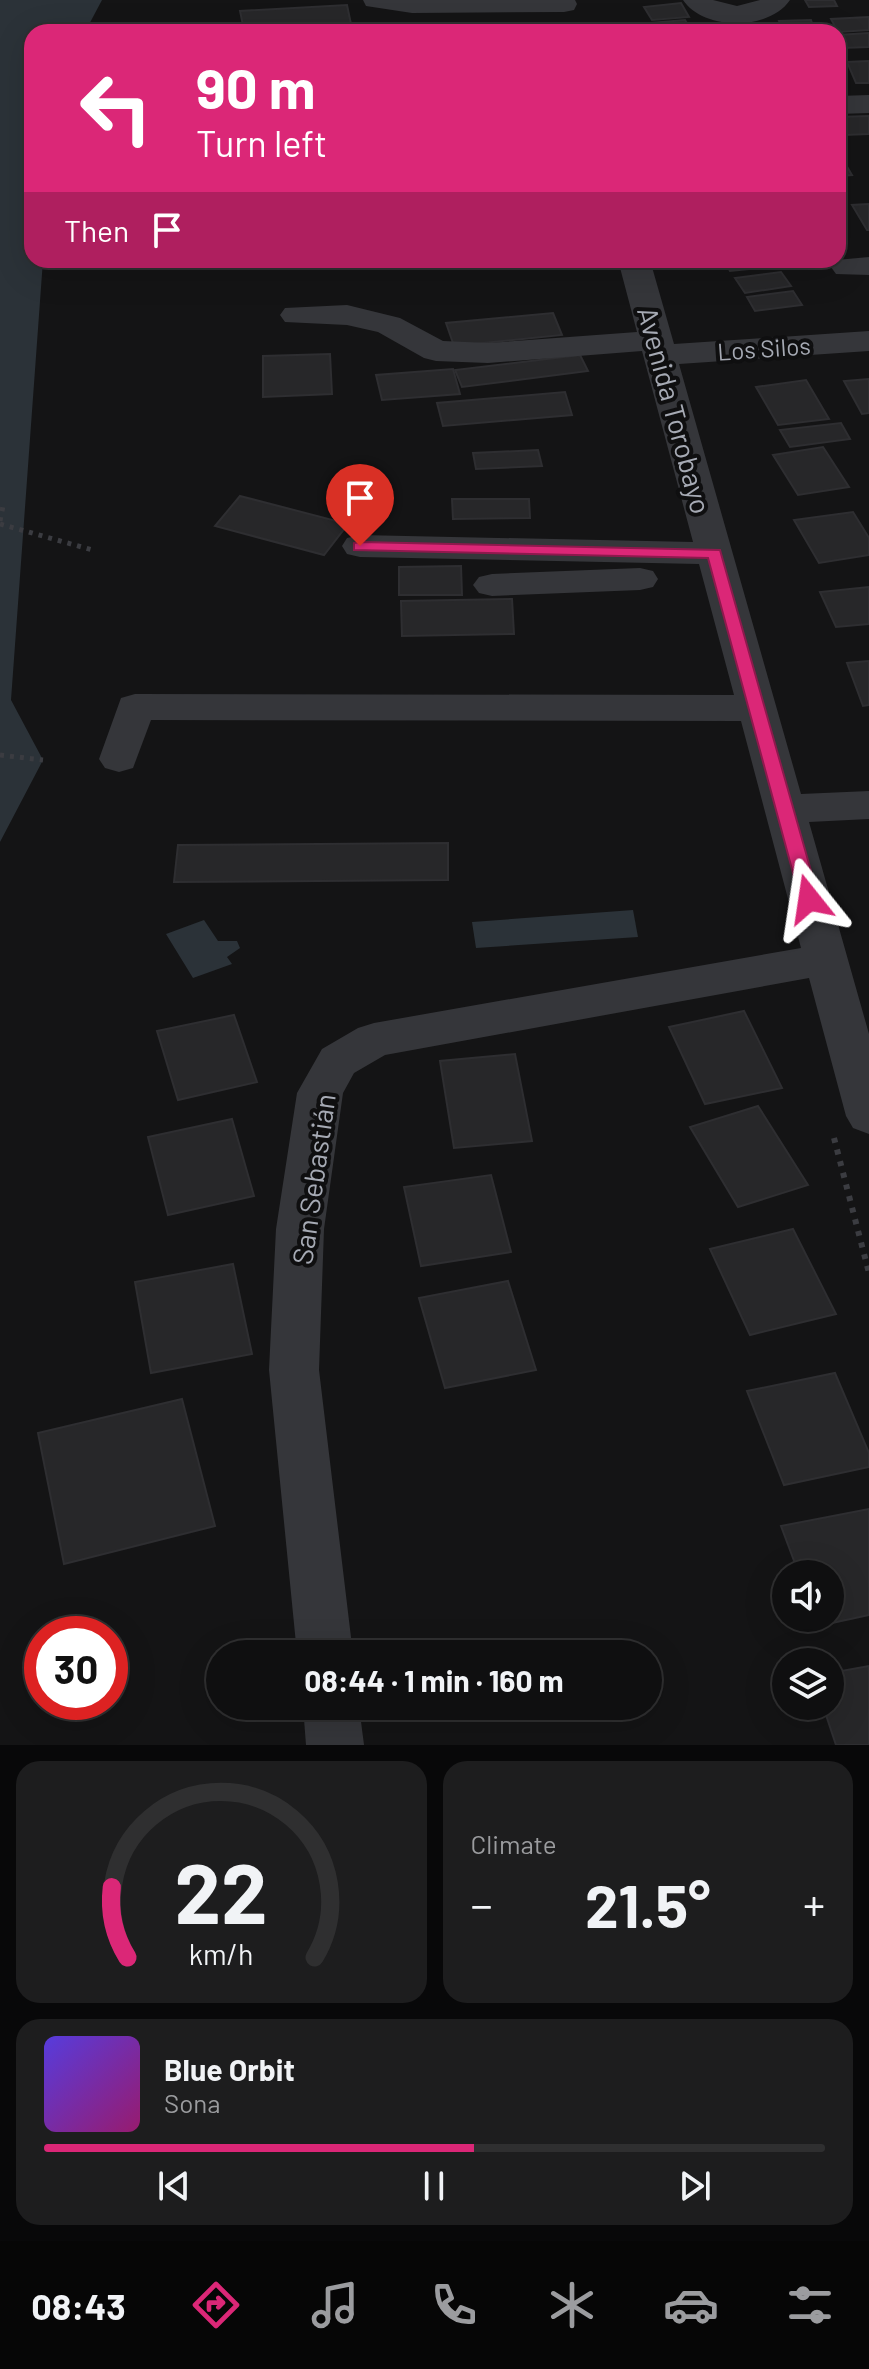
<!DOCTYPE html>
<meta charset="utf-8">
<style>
body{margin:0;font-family:Barlow,sans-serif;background:#1d1d1e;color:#f1f3f6;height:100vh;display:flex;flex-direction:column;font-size:30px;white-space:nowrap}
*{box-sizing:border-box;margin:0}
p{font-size:26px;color:#9b9c9f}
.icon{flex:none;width:44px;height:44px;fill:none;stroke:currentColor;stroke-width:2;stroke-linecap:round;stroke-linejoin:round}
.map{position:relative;height:1745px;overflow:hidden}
.side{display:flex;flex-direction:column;gap:16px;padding:16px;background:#080809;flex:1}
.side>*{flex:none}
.banner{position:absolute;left:24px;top:24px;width:822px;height:244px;border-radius:24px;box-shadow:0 8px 32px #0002,0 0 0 2px #2f2f30;background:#db2777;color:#fff;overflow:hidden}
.fabs{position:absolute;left:772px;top:1560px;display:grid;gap:16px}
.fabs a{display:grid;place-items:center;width:72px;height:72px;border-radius:50%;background:#0f0f10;box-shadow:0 8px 32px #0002,0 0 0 2px #2f2f30;font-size:40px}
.speed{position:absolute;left:24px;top:1616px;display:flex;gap:16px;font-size:40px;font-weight:700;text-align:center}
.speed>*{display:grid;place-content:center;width:104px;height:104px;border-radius:50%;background:#0f0f10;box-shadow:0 8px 32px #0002,0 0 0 2px #2f2f30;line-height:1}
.speed .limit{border:12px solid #d22;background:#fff;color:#111}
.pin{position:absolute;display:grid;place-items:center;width:68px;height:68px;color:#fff;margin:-82px -34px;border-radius:50% 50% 50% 0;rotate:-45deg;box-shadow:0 0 8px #0007}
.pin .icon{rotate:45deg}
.me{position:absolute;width:88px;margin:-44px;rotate:345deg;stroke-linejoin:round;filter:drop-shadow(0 0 6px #0008)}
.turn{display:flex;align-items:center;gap:28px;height:168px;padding:0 40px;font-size:36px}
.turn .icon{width:104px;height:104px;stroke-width:2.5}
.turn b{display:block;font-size:56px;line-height:68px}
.then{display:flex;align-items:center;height:76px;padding:0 40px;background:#0003;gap:16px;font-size:30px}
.big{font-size:60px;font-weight:700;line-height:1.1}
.side .tile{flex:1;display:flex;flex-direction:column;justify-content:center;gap:12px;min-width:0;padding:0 28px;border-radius:24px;background:#1d1d1e}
.side .dial{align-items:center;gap:0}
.dial svg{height:208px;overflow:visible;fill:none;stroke:#2f2f30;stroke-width:7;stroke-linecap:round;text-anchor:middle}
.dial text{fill:#f1f3f6;stroke:none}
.song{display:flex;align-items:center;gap:24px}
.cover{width:96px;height:96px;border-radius:12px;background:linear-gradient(135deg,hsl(250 70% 55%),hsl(320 70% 35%))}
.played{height:8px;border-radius:4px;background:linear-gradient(90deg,#db2777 55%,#2f2f30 55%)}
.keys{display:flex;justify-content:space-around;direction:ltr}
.heat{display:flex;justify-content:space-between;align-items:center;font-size:44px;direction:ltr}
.side .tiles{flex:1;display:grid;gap:16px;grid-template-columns:1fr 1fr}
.tile:last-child{grid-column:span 2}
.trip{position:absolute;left:206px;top:1640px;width:456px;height:80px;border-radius:40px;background:#0f0f10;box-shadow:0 8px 32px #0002,0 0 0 2px #2f2f30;font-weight:700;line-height:80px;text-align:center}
.dock{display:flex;height:128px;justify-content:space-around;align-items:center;background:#060606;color:#9b9c9f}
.dock .icon{width:56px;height:56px}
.dock .current{color:#db2777}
.dock b{font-size:36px;color:#f1f3f6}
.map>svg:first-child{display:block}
.water{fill:#2b3238}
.building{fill:#272729;stroke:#2e2e31;stroke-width:2}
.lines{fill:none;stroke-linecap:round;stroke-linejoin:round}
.path-far1{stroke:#3b3c41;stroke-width:5;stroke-dasharray:4 6;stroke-linecap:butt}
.path{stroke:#3b3c41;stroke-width:6;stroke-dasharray:5 7;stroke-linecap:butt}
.minor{fill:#35363a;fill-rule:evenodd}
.route{fill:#db2777;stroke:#8e194d;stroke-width:2}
.labels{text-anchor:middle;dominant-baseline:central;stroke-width:8;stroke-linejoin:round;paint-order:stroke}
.far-street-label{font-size:24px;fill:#a6aab4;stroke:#0f0f10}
.street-label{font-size:28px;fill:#a6aab4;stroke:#0f0f10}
</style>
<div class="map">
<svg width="869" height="1745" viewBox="0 0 869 1745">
<rect width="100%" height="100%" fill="#141415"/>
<g class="water">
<path d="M 0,0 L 102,0 L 85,32 L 32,32 L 32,260 L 43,260 L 11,700 L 43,760 L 0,842 Z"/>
<path d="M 633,910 L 638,937 L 476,948 L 472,922 Z"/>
<path d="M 204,920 L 218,941 L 237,941 L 240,948 L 227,957 L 232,964 L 193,978 L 166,934 Z"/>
</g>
<g class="building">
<path d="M 805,0 L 834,0 L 837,6 L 809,7 Z"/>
<path d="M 681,3 L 689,17 L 652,20 L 644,7 Z"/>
<path d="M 347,5 L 351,24 L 244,30 L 240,11 Z"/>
<path d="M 869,17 L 869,30 L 838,32 L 831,19 Z"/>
<path d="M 685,20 L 692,32 L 641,32 L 637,24 Z"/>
<path d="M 811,20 L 815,32 L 783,32 L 779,21 Z"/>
<path d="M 759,23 L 764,32 L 727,32 L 724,26 Z"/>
<path d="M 869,33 L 869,47 L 842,48 L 838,35 Z"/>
<path d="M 869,61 L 869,83 L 856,83 L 847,62 Z"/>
<path d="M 869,116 L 869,134 L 844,135 L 838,117 Z"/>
<path d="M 838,153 L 839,153 L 852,175 L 838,176 Z"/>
<path d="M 869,204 L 869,230 L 867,230 L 852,205 Z"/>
<path d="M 724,260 L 774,260 L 778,266 L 730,271 Z"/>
<path d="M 781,272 L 791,286 L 745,293 L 735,278 Z"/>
<path d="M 793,291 L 802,305 L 755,311 L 747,297 Z"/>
<path d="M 553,313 L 562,335 L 454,346 L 446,323 Z"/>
<path d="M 330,354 L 332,394 L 263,397 L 263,356 Z"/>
<path d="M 580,355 L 588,371 L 462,387 L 455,370 Z"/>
<path d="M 453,369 L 460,394 L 382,400 L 376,375 Z"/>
<path d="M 869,379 L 869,413 L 862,414 L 844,381 Z"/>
<path d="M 806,380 L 829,419 L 778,425 L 756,387 Z"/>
<path d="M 565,392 L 572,415 L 443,426 L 437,403 Z"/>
<path d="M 841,423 L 850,439 L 790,447 L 780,430 Z"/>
<path d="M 823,447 L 849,487 L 798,495 L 773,455 Z"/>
<path d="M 538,450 L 542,466 L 476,469 L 473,453 Z"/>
<path d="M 240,496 L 348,524 L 324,555 L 215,526 Z"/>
<path d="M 452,499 L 529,499 L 530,518 L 453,519 Z"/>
<path d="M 853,512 L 869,538 L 869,555 L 819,563 L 794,520 Z"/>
<path d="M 461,566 L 462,595 L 399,595 L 399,567 Z"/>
<path d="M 869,587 L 869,624 L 836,627 L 820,592 Z"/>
<path d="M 512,599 L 514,634 L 402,636 L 401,601 Z"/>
<path d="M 869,661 L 869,705 L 863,706 L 847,663 Z"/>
<path d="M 448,843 L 448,880 L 174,882 L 178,845 Z"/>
<path d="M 744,1011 L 782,1088 L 705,1104 L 669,1027 Z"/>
<path d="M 234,1015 L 257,1082 L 178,1100 L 157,1031 Z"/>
<path d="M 515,1054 L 532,1141 L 454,1148 L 440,1061 Z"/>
<path d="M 758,1106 L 808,1185 L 738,1207 L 690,1127 Z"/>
<path d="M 232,1119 L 254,1196 L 168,1215 L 148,1137 Z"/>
<path d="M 491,1175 L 511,1252 L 421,1266 L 404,1187 Z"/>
<path d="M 793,1229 L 836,1314 L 750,1335 L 710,1249 Z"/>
<path d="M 233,1264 L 252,1354 L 151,1373 L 135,1282 Z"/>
<path d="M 508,1281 L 536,1370 L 445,1388 L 419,1298 Z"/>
<path d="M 835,1373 L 869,1453 L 869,1467 L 784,1485 L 747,1391 Z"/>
<path d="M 182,1399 L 215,1526 L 64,1564 L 38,1433 Z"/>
<path d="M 869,1509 L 869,1615 L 818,1626 L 815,1618 L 830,1618 L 830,1574 L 799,1574 L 781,1526 Z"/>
<path d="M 869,1666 L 869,1745 L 836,1745 L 823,1706 L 830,1706 L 830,1673 Z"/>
</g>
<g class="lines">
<g class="path-far1">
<path d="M 0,521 L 3,506"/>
<path d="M 0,524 L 96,551"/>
<path d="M 0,755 L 43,760"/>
</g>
<path class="path" d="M 834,1138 L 869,1273"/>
<g class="minor">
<path d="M 363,0 L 575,0 L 577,4 L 574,10 L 564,12 L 412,13 L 366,6 Z"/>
<path d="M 683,0 L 713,0 L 737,6 L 760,0 L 790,0 C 769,31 704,31 683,0 Z"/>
<path d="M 869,95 L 869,113 L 838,114 L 838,96 Z"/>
<path d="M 869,257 L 869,275 L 836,274 L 831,267 L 836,260 Z"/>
<path d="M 618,260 L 650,260 L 674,344 L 869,331 L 869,351 L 679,364 L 801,794 L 869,791 L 869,819 L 809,822 L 869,1034 L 869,1134 L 853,1128 L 846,1116 L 809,978 L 385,1055 L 354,1073 L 343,1093 L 324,1229 L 319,1370 L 353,1654 L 297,1654 L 269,1370 L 276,1229 L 297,1093 L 322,1049 L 358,1028 L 374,1023 L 801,948 L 741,721 L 151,720 L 133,768 L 119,772 L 105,768 L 99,759 L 121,698 L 135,694 L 734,695 L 699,564 L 360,557 L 347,554 L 342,546 L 347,538 L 360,535 L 693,542 L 642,351 L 488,363 L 436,361 L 424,358 L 378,332 L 347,325 L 285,322 L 280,315 L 285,308 L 347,305 L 400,318 L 443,341 L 488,343 L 637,332 Z"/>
<path d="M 640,568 L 653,571 L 658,579 L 653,587 L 640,590 L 492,596 L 479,593 L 473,585 L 479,577 L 492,574 Z"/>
<path d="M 303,1706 L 359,1706 L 364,1745 L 306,1745 Z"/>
</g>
</g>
<path class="route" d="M 360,542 L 720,550 L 819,899 L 816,904 L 809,905 L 800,899 L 708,558 L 354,550 L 354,543 Z"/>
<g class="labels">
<g class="far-street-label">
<text transform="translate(764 348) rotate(-4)">Los Silos</text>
</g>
<g class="street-label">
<text transform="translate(675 410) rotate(75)">Avenida Torobayo</text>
<text transform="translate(313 1179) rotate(-82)">San Sebastián</text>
</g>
</g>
</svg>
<div class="fabs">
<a><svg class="icon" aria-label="sound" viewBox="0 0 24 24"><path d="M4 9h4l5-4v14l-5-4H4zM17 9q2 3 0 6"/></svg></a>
<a><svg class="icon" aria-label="layers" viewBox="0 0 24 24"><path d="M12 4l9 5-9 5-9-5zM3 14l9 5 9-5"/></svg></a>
</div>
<div class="speed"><div class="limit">30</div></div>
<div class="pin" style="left:360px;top:546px;background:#d93025"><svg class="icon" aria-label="arrive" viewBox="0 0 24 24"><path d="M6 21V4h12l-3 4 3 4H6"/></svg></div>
<svg class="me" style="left:809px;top:899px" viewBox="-20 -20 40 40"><path d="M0-17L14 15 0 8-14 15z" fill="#db2777" stroke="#fff" stroke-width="4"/></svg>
<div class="trip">08:44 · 1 min · 160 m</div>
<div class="banner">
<div class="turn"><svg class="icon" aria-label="left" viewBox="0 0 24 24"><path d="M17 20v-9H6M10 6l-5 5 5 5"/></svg><div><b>90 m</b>Turn left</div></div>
<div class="then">Then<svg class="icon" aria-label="arrive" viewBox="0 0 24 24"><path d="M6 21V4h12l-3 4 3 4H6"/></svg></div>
</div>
</div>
<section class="side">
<div class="tiles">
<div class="tile dial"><svg viewBox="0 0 100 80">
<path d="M14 69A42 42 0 1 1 86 69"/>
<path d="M14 69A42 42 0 0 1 8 42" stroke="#db2777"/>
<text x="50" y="56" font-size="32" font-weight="700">22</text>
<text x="50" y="72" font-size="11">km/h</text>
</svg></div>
<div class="tile"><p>Climate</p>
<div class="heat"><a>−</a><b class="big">21.5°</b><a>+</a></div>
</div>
<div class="tile">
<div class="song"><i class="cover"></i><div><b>Blue Orbit</b><p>Sona</p></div></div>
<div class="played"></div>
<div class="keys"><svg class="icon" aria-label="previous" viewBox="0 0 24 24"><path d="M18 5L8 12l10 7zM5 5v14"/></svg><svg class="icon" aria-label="pause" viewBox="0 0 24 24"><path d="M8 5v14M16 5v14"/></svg><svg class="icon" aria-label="next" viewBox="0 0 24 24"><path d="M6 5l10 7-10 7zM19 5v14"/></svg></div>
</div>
</div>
</section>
<nav class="dock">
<b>08:43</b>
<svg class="icon current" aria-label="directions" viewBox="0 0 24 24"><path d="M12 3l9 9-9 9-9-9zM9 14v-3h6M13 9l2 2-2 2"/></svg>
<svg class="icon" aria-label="music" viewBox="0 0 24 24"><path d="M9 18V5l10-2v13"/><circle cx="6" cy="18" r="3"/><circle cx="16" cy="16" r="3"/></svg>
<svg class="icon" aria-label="phone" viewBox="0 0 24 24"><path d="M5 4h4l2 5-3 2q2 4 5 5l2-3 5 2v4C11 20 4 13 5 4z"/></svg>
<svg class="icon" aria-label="climate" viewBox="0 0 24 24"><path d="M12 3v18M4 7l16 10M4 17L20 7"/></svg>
<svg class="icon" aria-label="car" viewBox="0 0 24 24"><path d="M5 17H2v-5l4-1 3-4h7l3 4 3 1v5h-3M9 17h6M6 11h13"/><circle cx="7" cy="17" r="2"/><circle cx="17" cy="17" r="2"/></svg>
<svg class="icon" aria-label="filters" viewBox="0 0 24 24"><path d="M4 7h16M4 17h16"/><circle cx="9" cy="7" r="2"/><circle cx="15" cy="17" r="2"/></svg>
</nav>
